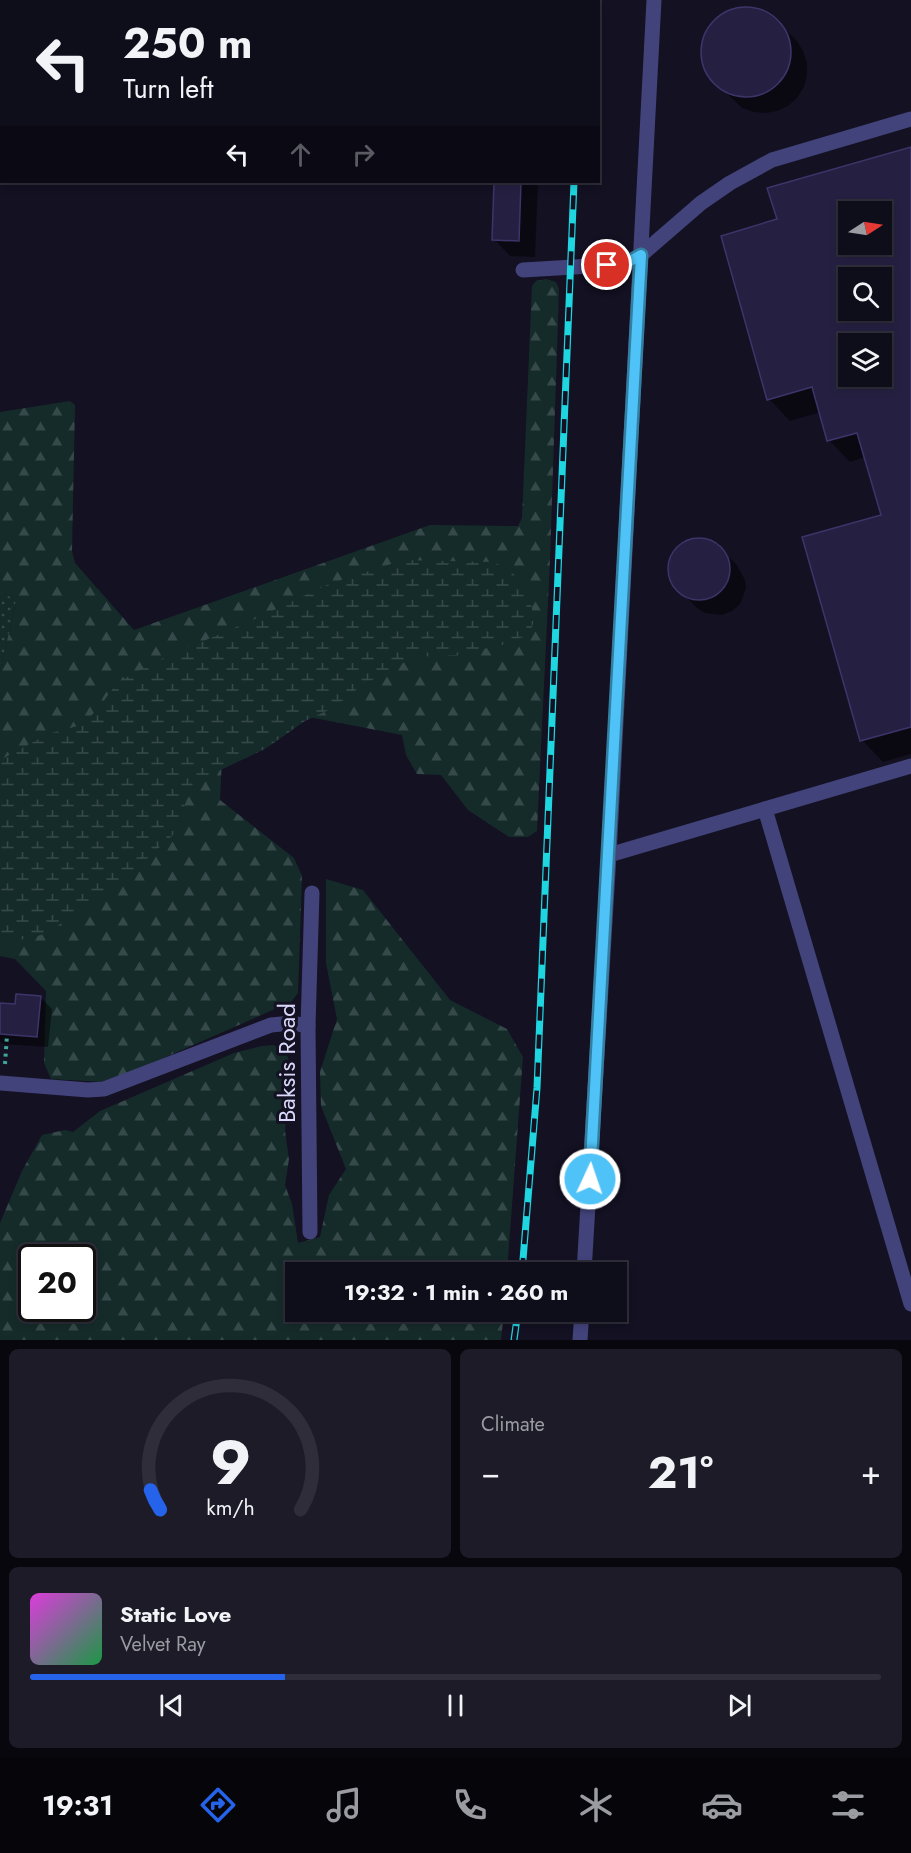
<!DOCTYPE html>
<meta charset="utf-8">
<style>
body{margin:0;font-family:Jost,sans-serif;background:#1c1b27;color:#f1f3f6;height:100vh;display:flex;flex-direction:column;font-size:22px;white-space:nowrap}
*{box-sizing:border-box;margin:0}
p{font-size:20px;color:#9b9ca2}
.icon{flex:none;width:33px;height:33px;fill:none;stroke:currentColor;stroke-width:2;stroke-linecap:round;stroke-linejoin:round}
.map{position:relative;height:1340px;overflow:hidden}
.side{display:flex;flex-direction:column;gap:9px;padding:9px;background:#08070e;flex:1}
.side>*{flex:none}
.guide{position:absolute;left:0px;top:0px;width:600px;height:183px;box-shadow:0 3px 9px #0003,0 0 0 2px #2e2d39;background:#0e0d1a;color:#f1f3f6;overflow:hidden}
.needle{width:39px;rotate:78deg}
.controls{position:absolute;left:838px;top:201px;display:grid;gap:12px}
.controls a{display:grid;place-items:center;width:54px;height:54px;border-radius:0px;background:#0e0d1a;box-shadow:0 3px 9px #0003,0 0 0 2px #2e2d39;font-size:30px}
.speed{position:absolute;left:18px;top:1244px;display:flex;gap:12px;font-size:30px;font-weight:700;text-align:center}
.speed>*{display:grid;place-content:center;width:78px;height:78px;border-radius:50%;background:#0e0d1a;box-shadow:0 3px 9px #0003,0 0 0 2px #2e2d39;line-height:1}
.speed .limit{border:3px solid #111;border-radius:9px;background:#fff;color:#111}
.pin{position:absolute;display:grid;place-items:center;width:51px;height:51px;color:#fff;margin:-26px;border:3px solid #fff;border-radius:50%;box-shadow:0 2px 6px #0007}
.me{position:absolute;width:66px;margin:-33px;rotate:3deg;stroke-linejoin:round;filter:drop-shadow(0 0 4px #0008)}
.turn{display:flex;align-items:center;gap:21px;height:126px;padding:0 24px;font-size:27px}
.turn .icon{width:78px;height:78px;stroke-width:2.5}
.turn b{display:block;font-size:42px;line-height:51px}
.lanes{display:flex;align-items:center;height:57px;padding:0 24px;background:#0003;justify-content:center;gap:30px;direction:ltr}
.lanes .off{opacity:.35}
.big{font-size:45px;font-weight:700;line-height:1.1}
.side .widget{flex:1;display:flex;flex-direction:column;justify-content:center;gap:9px;min-width:0;padding:0 21px;border-radius:9px;background:#1c1b27}
.side .dial{align-items:center;gap:0}
.dial svg{height:156px;overflow:visible;fill:none;stroke:#2e2d39;stroke-width:7;stroke-linecap:round;text-anchor:middle}
.dial text{fill:#f1f3f6;stroke:none}
.song{display:flex;align-items:center;gap:18px}
.cover{width:72px;height:72px;border-radius:9px;background:linear-gradient(135deg,hsl(300 70% 55%),hsl(140 70% 35%))}
.played{height:6px;border-radius:3px;background:linear-gradient(90deg,#2563eb 30%,#2e2d39 30%)}
.keys{display:flex;justify-content:space-around;direction:ltr}
.heat{display:flex;justify-content:space-between;align-items:center;font-size:33px;direction:ltr}
.side .tiles{flex:1;display:grid;gap:9px;grid-template-columns:1fr 1fr}
.widget:last-child{grid-column:span 2}
.trip{position:absolute;left:285px;top:1262px;width:342px;height:60px;border-radius:0px;background:#0e0d1a;box-shadow:0 3px 9px #0003,0 0 0 2px #2e2d39;font-weight:700;line-height:60px;text-align:center}
.tab-bar{display:flex;height:96px;justify-content:space-around;align-items:center;background:#06050a;color:#9b9ca2}
.tab-bar .icon{width:42px;height:42px}
.tab-bar .current{color:#2563eb}
.tab-bar b{font-size:27px;color:#f1f3f6}
.map>svg:first-child{display:block}
.grass{fill:url(#grass-dots)}
.forest{fill:url(#forest-firs);fill-rule:evenodd}
.wetland{fill:url(#wetland-marsh)}
.shadow{fill:#0007;fill-rule:evenodd}
.building{fill:#252041;stroke:#3d356a;stroke-width:1.5;fill-rule:evenodd}
.lines{fill:none;stroke-linecap:round;stroke-linejoin:round}
.path{stroke:#3fa79c;stroke-width:4;stroke-dasharray:3 4.5;stroke-linecap:butt}
.minor{stroke:#42437b;stroke-width:15}
.rail-casing{stroke:#1ed5e0;stroke-width:7}
.rail{stroke:#131122;stroke-width:4.5;stroke-dasharray:14;stroke-linecap:butt}
.route-casing{stroke:#337fa1;stroke-width:15}
.route{stroke:#4fc3f7;stroke-width:10}
.labels{text-anchor:middle;dominant-baseline:central;stroke-width:6;stroke-linejoin:round;paint-order:stroke}
.street-label{font-size:24px;fill:#dad8fa;stroke:#131122}
</style>
<div class="map">
<svg width="911" height="1340" viewBox="0 0 911 1340">
<defs>
<pattern id="grass-dots" width="8" height="8" patternUnits="userSpaceOnUse" patternTransform="scale(1.5)"><rect width="8" height="8" fill="#152b2a"/><path d="M2 2h.1M6 6h.1" fill="none" stroke="#36494a" stroke-width="1.8" stroke-linecap="round"/></pattern>
<pattern id="forest-firs" width="22" height="20" patternUnits="userSpaceOnUse" patternTransform="scale(1.5)"><rect width="22" height="20" fill="#152b2a"/><path d="M5 1l3.5 6h-7zM16 11l3.5 6h-7z" fill="#36494a"/></pattern>
<pattern id="wetland-marsh" width="20" height="14" patternUnits="userSpaceOnUse" patternTransform="scale(1.5)"><rect width="20" height="14" fill="#152b2a"/><path d="M1 5h8M5 5V1M11 12h8M15 12V8" fill="none" stroke="#36494a"/></pattern>
</defs>
<rect width="100%" height="100%" fill="#131122"/>
<path class="grass" d="M 0,590 L 16,601 L 0,672 Z"/>
<g class="forest">
<path d="M 546,279 L 556,282 L 559,289 L 550,560 L 537,831 L 528,837 L 509,837 L 468,810 L 441,775 L 417,774 L 406,755 L 402,735 L 273,710 L 223,736 L 220,800 L 294,858 L 302,876 L 298,993 L 291,1002 L 118,1078 L 103,1082 L 51,1079 L 44,1063 L 46,991 L 15,959 L 0,956 L 0,672 L 16,601 L 0,590 L 0,412 L 70,401 L 75,405 L 72,551 L 75,563 L 134,630 L 430,525 L 518,526 L 522,518 L 532,286 L 536,281 Z"/>
<path d="M 326,879 L 363,890 L 450,1000 L 507,1029 L 523,1057 L 507,1272 L 296,1272 L 296,1311 L 504,1311 L 501,1340 L 0,1340 L 0,1223 L 22,1171 L 42,1135 L 65,1130 L 73,1132 L 100,1111 L 234,1053 L 262,1046 L 273,1045 L 281,1049 L 287,1055 L 291,1068 L 285,1131 L 289,1159 L 285,1185 L 292,1204 L 298,1243 L 320,1237 L 329,1195 L 346,1169 L 321,1106 L 320,1072 L 337,1019 L 326,963 ZM 32,1257 L 82,1257 L 82,1308 L 32,1308 Z"/>
</g>
<path class="wetland" d="M 403,560 L 493,562 L 511,570 L 530,598 L 534,620 L 530,634 L 506,644 L 456,655 L 414,657 L 361,686 L 333,708 L 305,721 L 265,749 L 193,783 L 174,834 L 130,874 L 94,896 L 69,919 L 41,935 L 0,945 L 0,760 L 48,734 L 81,725 L 96,711 L 118,682 L 159,660 L 255,619 L 329,584 Z"/>
<g class="shadow">
<path d="M 746,8 L 759,10 L 770,15 L 779,23 L 797,41 L 803,51 L 807,63 L 807,76 L 804,87 L 797,98 L 788,106 L 777,111 L 766,113 L 754,112 L 742,108 L 715,82 L 707,71 L 703,59 L 703,46 L 706,34 L 713,23 L 723,15 L 734,10 Z"/>
<path d="M 911,148 L 911,754 L 883,762 L 862,740 L 883,516 L 866,457 L 850,462 L 829,440 L 821,412 L 790,421 L 769,399 L 778,220 ZM 849,212 L 882,212 L 882,244 L 849,244 ZM 849,278 L 882,278 L 882,310 L 849,310 ZM 849,344 L 882,344 L 882,376 L 849,376 Z"/>
<path d="M 495,182 L 538,182 L 535,257 L 510,256 L 494,239 Z"/>
<path d="M 695,540 L 712,542 L 719,548 L 737,565 L 745,580 L 746,588 L 740,604 L 732,611 L 722,615 L 705,613 L 697,608 L 674,584 L 670,565 L 673,556 L 685,543 Z"/>
<path d="M 41,998 L 52,1009 L 48,1047 L 4,1044 L 0,1041 L 0,1004 L 16,1006 Z"/>
</g>
<g class="building">
<circle cx="746" cy="52" r="45"/>
<path d="M 911,147 L 911,727 L 860,741 L 802,537 L 881,515 L 857,433 L 827,441 L 812,387 L 767,400 L 721,236 L 777,219 L 767,188 ZM 849,212 L 882,212 L 882,244 L 849,244 ZM 849,278 L 882,278 L 882,310 L 849,310 ZM 849,344 L 882,344 L 882,376 L 849,376 Z"/>
<path d="M 494,182 L 521,182 L 519,241 L 492,240 Z"/>
<circle cx="699" cy="569" r="31"/>
<path d="M 16,994 L 41,996 L 37,1037 L 0,1034 L 0,1003 L 15,1004 Z"/>
</g>
<g class="lines">
<path class="path" d="M 5,1064 L 7,1035"/>
<g class="minor">
<path d="M 523,270 L 625,264 L 641,255 L 701,203 L 730,183 L 772,160 L 911,119"/>
<path d="M 765,809 L 911,1304"/>
<path d="M 609,855 L 911,766"/>
<path d="M 0,1083 L 88,1090 L 104,1089 L 271,1025 L 292,1023 L 308,1026"/>
<path d="M 310,1232 L 308,1026 L 312,893"/>
<path d="M 584,1272 L 609,855 L 654,0"/>
<path d="M 580,1340 L 582,1311"/>
</g>
<defs>
<g id="rail">
<path d="M 581,2 L 581,0"/>
<path d="M 522,1272 L 537,1088 L 574,182"/>
<path d="M 514,1340 L 518,1311"/>
</g>
</defs>
<use href="#rail" class="rail-casing"/>
<use href="#rail" class="rail"/>
</g>
<g class="lines">
<defs>
<path id="route" d="M 590,1179 L 641,255 L 625,264 L 607,265"/>
</defs>
<use href="#route" class="route-casing"/>
<use href="#route" class="route"/>
</g>
<g class="labels">
<g class="street-label">
<text transform="translate(286 1063) rotate(-90)">Baksis Road</text>
</g>
</g>
</svg>
<div class="controls">
<a><svg class="needle" viewBox="-14 -14 28 28"><path d="M0-13l5 13h-10z" fill="#e53935"/><path d="M0 13l5-13h-10z" fill="#9b9ca2"/></svg></a>
<a><svg class="icon" aria-label="search" viewBox="0 0 24 24"><circle cx="10" cy="10" r="6"/><path d="M15 15l6 6"/></svg></a>
<a><svg class="icon" aria-label="layers" viewBox="0 0 24 24"><path d="M12 4l9 5-9 5-9-5zM3 14l9 5 9-5"/></svg></a>
</div>
<div class="speed"><div class="limit">20</div></div>
<div class="pin" style="left:607px;top:265px;background:#d93025"><svg class="icon" aria-label="arrive" viewBox="0 0 24 24"><path d="M6 21V4h12l-3 4 3 4H6"/></svg></div>
<svg class="me" style="left:590px;top:1179px" viewBox="-20 -20 40 40"><circle r="17" fill="#4fc3f7" stroke="#fff" stroke-width="3"/><path d="M0-11L8 9 0 5-8 9z" fill="#fff"/></svg>
<div class="trip">19:32 · 1 min · 260 m</div>
<div class="guide">
<div class="turn"><svg class="icon" aria-label="left" viewBox="0 0 24 24"><path d="M17 20v-9H6M10 6l-5 5 5 5"/></svg><div><b>250 m</b>Turn left</div></div>
<div class="lanes"><svg class="icon" aria-label="left" viewBox="0 0 24 24"><path d="M17 20v-9H6M10 6l-5 5 5 5"/></svg><svg class="icon off" aria-label="ahead" viewBox="0 0 24 24"><path d="M12 20V5M6 11l6-6 6 6"/></svg><svg class="icon off" aria-label="right" viewBox="0 0 24 24"><path d="M7 20v-9h11M14 6l5 5-5 5"/></svg></div>
</div>
</div>
<section class="side">
<div class="tiles">
<div class="widget dial"><svg viewBox="0 0 100 80">
<path d="M14 69A42 42 0 1 1 86 69"/>
<path d="M14 69A42 42 0 0 1 9 59" stroke="#2563eb"/>
<text x="50" y="56" font-size="32" font-weight="700">9</text>
<text x="50" y="72" font-size="11">km/h</text>
</svg></div>
<div class="widget"><p>Climate</p>
<div class="heat"><a>−</a><b class="big">21°</b><a>+</a></div>
</div>
<div class="widget">
<div class="song"><i class="cover"></i><div><b>Static Love</b><p>Velvet Ray</p></div></div>
<div class="played"></div>
<div class="keys"><svg class="icon" aria-label="previous" viewBox="0 0 24 24"><path d="M18 5L8 12l10 7zM5 5v14"/></svg><svg class="icon" aria-label="pause" viewBox="0 0 24 24"><path d="M8 5v14M16 5v14"/></svg><svg class="icon" aria-label="next" viewBox="0 0 24 24"><path d="M6 5l10 7-10 7zM19 5v14"/></svg></div>
</div>
</div>
</section>
<nav class="tab-bar">
<b>19:31</b>
<svg class="icon current" aria-label="directions" viewBox="0 0 24 24"><path d="M12 3l9 9-9 9-9-9zM9 14v-3h6M13 9l2 2-2 2"/></svg>
<svg class="icon" aria-label="music" viewBox="0 0 24 24"><path d="M9 18V5l10-2v13"/><circle cx="6" cy="18" r="3"/><circle cx="16" cy="16" r="3"/></svg>
<svg class="icon" aria-label="phone" viewBox="0 0 24 24"><path d="M5 4h4l2 5-3 2q2 4 5 5l2-3 5 2v4C11 20 4 13 5 4z"/></svg>
<svg class="icon" aria-label="climate" viewBox="0 0 24 24"><path d="M12 3v18M4 7l16 10M4 17L20 7"/></svg>
<svg class="icon" aria-label="car" viewBox="0 0 24 24"><path d="M5 17H2v-5l4-1 3-4h7l3 4 3 1v5h-3M9 17h6M6 11h13"/><circle cx="7" cy="17" r="2"/><circle cx="17" cy="17" r="2"/></svg>
<svg class="icon" aria-label="filters" viewBox="0 0 24 24"><path d="M4 7h16M4 17h16"/><circle cx="9" cy="7" r="2"/><circle cx="15" cy="17" r="2"/></svg>
</nav>
